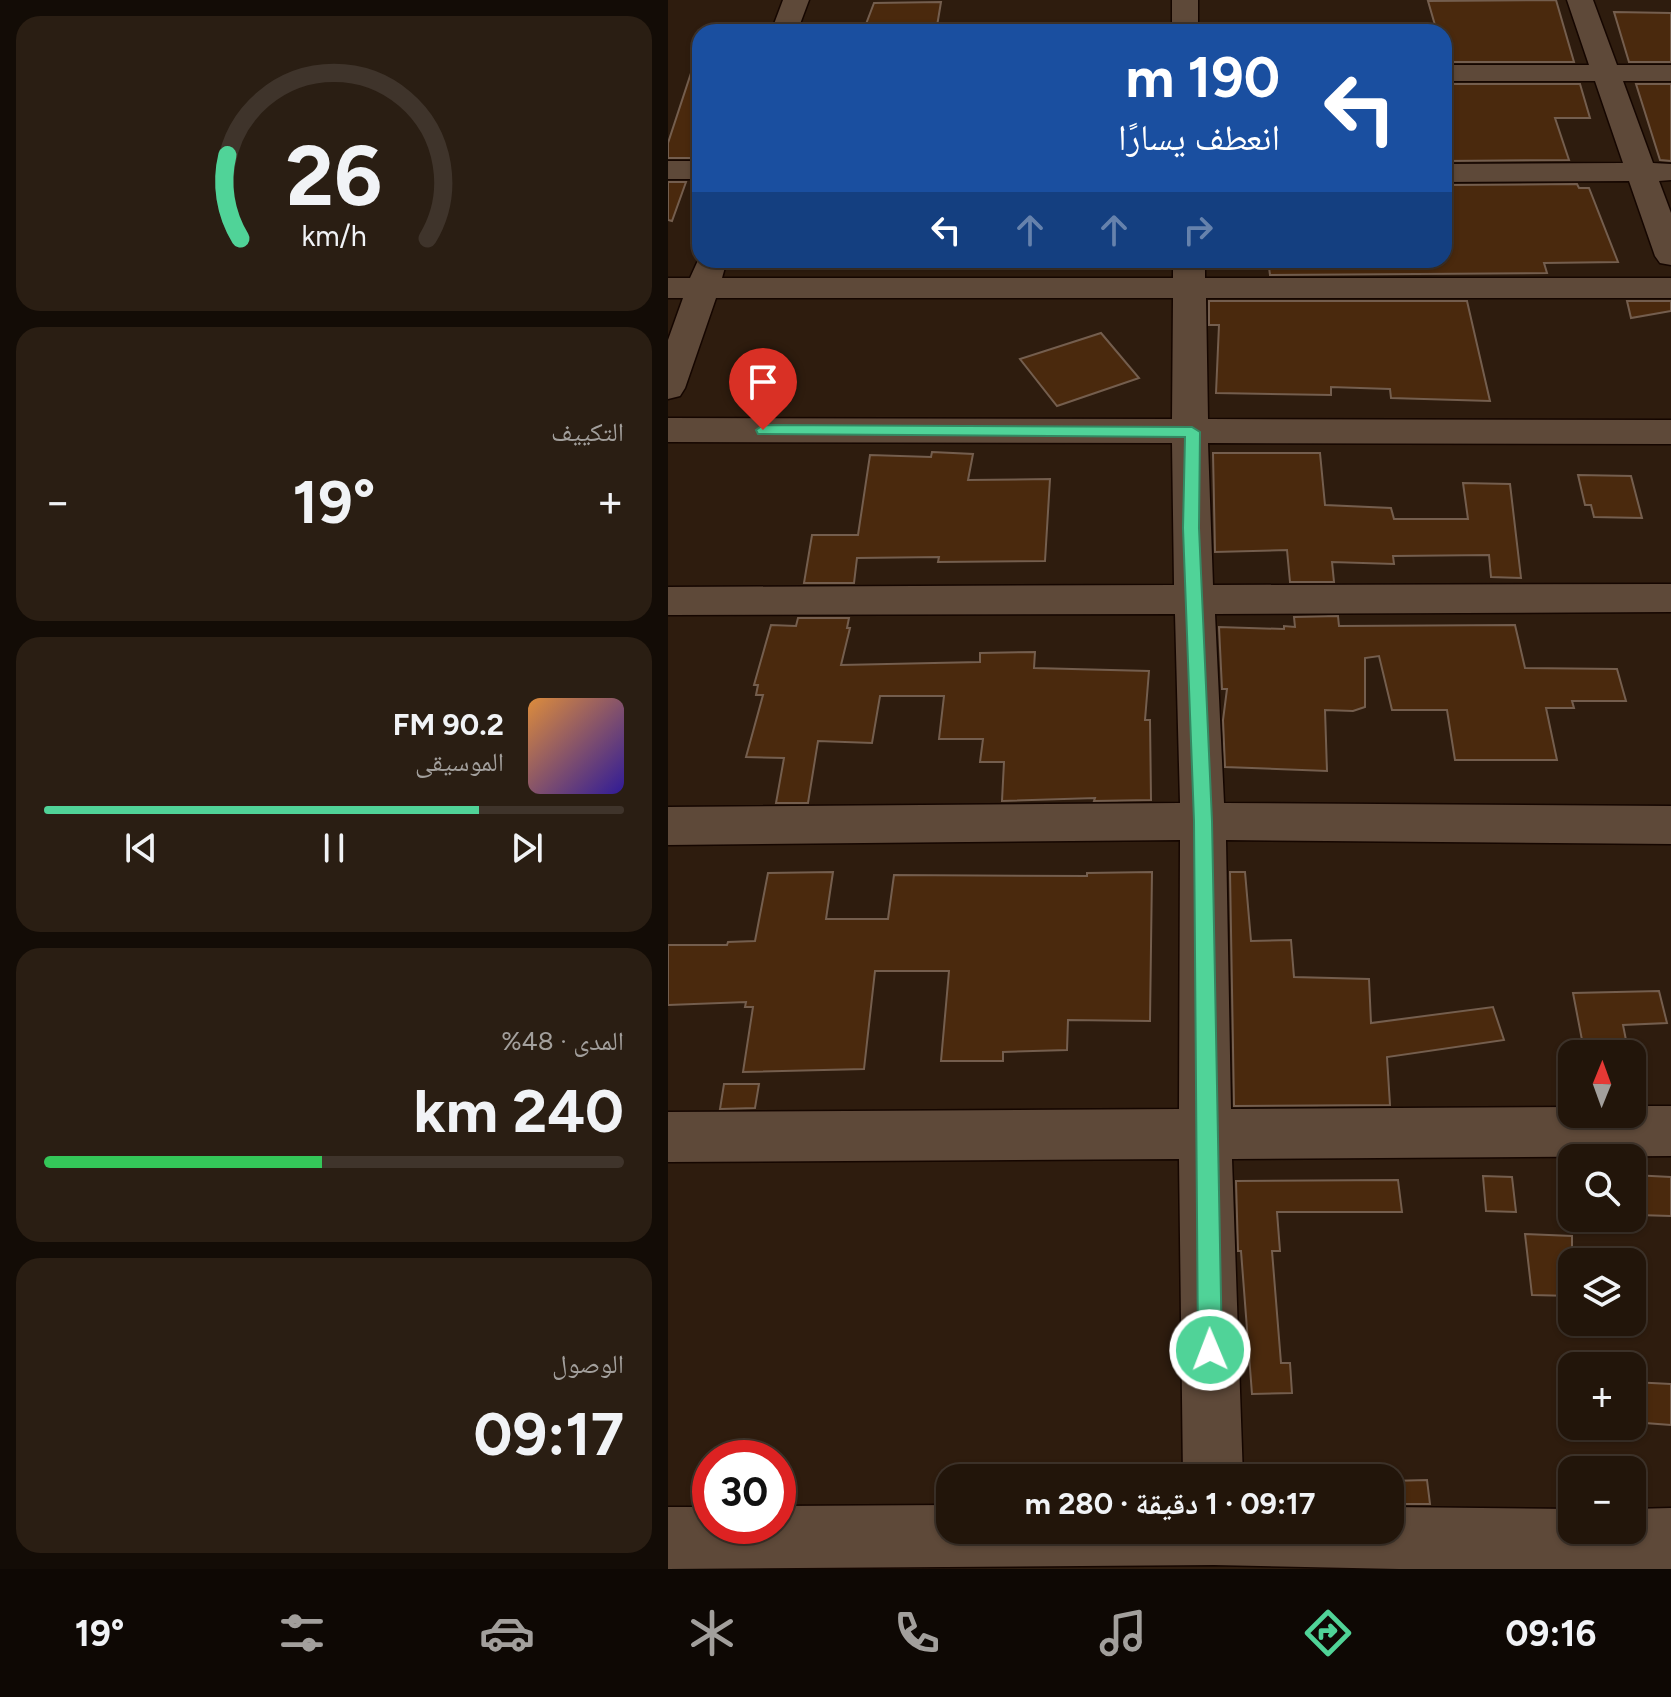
<!DOCTYPE html>
<html lang="ar">
<meta charset="utf-8">
<style>
body{margin:0;font-family:Figtree,"Noto Naskh Arabic",sans-serif;background:#2a1e13;color:#f1f3f6;direction:rtl;height:100vh;display:flex;flex-direction:column;font-size:30px;white-space:nowrap}
*{box-sizing:border-box;margin:0}
p{font-size:26px;color:#a29f9c}
.icon{flex:none;width:44px;height:44px;fill:none;stroke:currentColor;stroke-width:2;stroke-linecap:round;stroke-linejoin:round}
.map{position:relative;flex:1;overflow:hidden;direction:ltr}
.sheet{display:flex;flex-direction:column;gap:16px;padding:16px;background:#130c06;width:668px}
.sheet>*{flex:none}
.top-card{position:absolute;left:24px;top:24px;width:760px;height:244px;border-radius:24px;box-shadow:0 2px 6px #0004,0 0 0 2px #3f342b;direction:rtl;background:#1a4fa0;color:#fff;overflow:hidden}
.needle{width:52px;rotate:1deg}
.controls{position:absolute;left:890px;top:1040px;display:grid;gap:16px}
.controls a{display:grid;place-items:center;width:88px;height:88px;border-radius:16px;background:#22150a;box-shadow:0 2px 6px #0004,0 0 0 2px #3f342b;font-size:40px}
.speed{position:absolute;left:24px;top:1440px;display:flex;gap:16px;font-size:40px;font-weight:700;text-align:center}
.speed>*{display:grid;place-content:center;width:104px;height:104px;border-radius:50%;background:#22150a;box-shadow:0 2px 6px #0004,0 0 0 2px #3f342b;line-height:1}
.speed .limit{border:12px solid #d22;background:#fff;color:#111}
.pin{position:absolute;display:grid;place-items:center;width:68px;height:68px;color:#fff;margin:-82px -34px;border-radius:50% 50% 50% 0;rotate:-45deg;box-shadow:0 0 8px #0007}
.pin .icon{rotate:45deg}
.me{position:absolute;width:88px;margin:-44px;rotate:359deg;stroke-linejoin:round;filter:drop-shadow(0 0 6px #0008)}
.turn{display:flex;align-items:center;gap:28px;height:168px;padding:0 40px;font-size:36px}
.turn .icon{width:104px;height:104px;stroke-width:2.5}
.turn b{display:block;font-size:56px;line-height:68px}
.lanes{display:flex;align-items:center;height:76px;padding:0 40px;background:#0003;justify-content:center;gap:40px;direction:ltr}
.lanes .off{opacity:.35}
.big{font-size:60px;font-weight:700;line-height:1.1}
.sheet .card{flex:1;display:flex;flex-direction:column;justify-content:center;gap:12px;min-width:0;padding:0 28px;border-radius:24px;background:#2a1e13}
.sheet .dial{align-items:center;gap:0}
.dial svg{height:208px;overflow:visible;fill:none;stroke:#3f342b;stroke-width:7;stroke-linecap:round;text-anchor:middle}
.dial text{fill:#f1f3f6;stroke:none}
.song{display:flex;align-items:center;gap:24px}
.cover{width:96px;height:96px;border-radius:12px;background:linear-gradient(135deg,hsl(30 70% 55%),hsl(250 70% 35%))}
.played{height:8px;border-radius:4px;background:linear-gradient(90deg,#50d398 75%,#3f342b 75%)}
.keys{display:flex;justify-content:space-around;direction:ltr}
.heat{display:flex;justify-content:space-between;align-items:center;font-size:44px;direction:ltr}
.charge{height:12px;border-radius:6px;background:linear-gradient(90deg,#34c759 48%,#3f342b 0)}
.trip{position:absolute;left:268px;top:1464px;width:468px;height:80px;border-radius:24px;background:#22150a;box-shadow:0 2px 6px #0004,0 0 0 2px #3f342b;font-weight:700;line-height:80px;text-align:center;direction:rtl}
.tabs{display:flex;height:128px;justify-content:space-around;align-items:center;background:#0e0804;color:#a29f9c}
.tabs .icon{width:56px;height:56px}
.tabs .selected{color:#50d398}
.tabs b{font-size:36px;color:#f1f3f6}
main{display:flex;flex:1;min-height:0}
.map>svg:first-child{display:block}
.building{fill:#4a290d;stroke:#745e4e;stroke-width:2}
.lines{fill:none;stroke-linecap:round;stroke-linejoin:round}
.minor-casing{stroke:#150600;stroke-width:3}
.minor{fill:#5e4939;fill-rule:evenodd}
.route{fill:#50d398;stroke:#348963;stroke-width:2}
</style>
<main>
<div class="map">
<svg width="1003" height="1569" viewBox="0 0 1003 1569">
<rect width="100%" height="100%" fill="#2e1c0e"/>
<g class="building">
<path d="M 888,0 L 906,62 L 776,62 L 776,32 L 769,32 L 760,1 Z"/>
<path d="M 273,2 L 268,32 L 195,32 L 206,3 Z"/>
<path d="M 946,12 L 1003,13 L 1003,62 L 961,62 Z"/>
<path d="M 26,64 L 32,65 L 32,143 L 27,158 L 0,158 L 0,143 Z"/>
<path d="M 776,84 L 912,84 L 922,118 L 887,118 L 901,160 L 776,161 Z"/>
<path d="M 968,84 L 1003,84 L 1003,161 L 992,160 Z"/>
<path d="M 0,182 L 18,182 L 4,221 L 0,220 Z"/>
<path d="M 909,184 L 911,188 L 921,188 L 950,262 L 876,263 L 879,273 L 602,275 L 600,260 L 776,260 L 776,185 Z"/>
<path d="M 541,301 L 799,301 L 822,401 L 723,398 L 722,389 L 663,387 L 663,395 L 548,393 L 551,325 L 541,325 Z"/>
<path d="M 959,301 L 1003,301 L 1003,311 L 963,318 Z"/>
<path d="M 433,333 L 471,378 L 389,406 L 352,359 Z"/>
<path d="M 264,452 L 305,454 L 300,480 L 382,479 L 377,561 L 270,562 L 271,557 L 189,558 L 186,583 L 136,583 L 144,535 L 190,535 L 202,455 L 263,457 Z"/>
<path d="M 545,453 L 652,453 L 657,505 L 723,508 L 726,519 L 800,519 L 795,483 L 842,484 L 853,578 L 823,577 L 821,555 L 725,556 L 726,564 L 664,562 L 666,582 L 622,582 L 619,550 L 547,552 Z"/>
<path d="M 910,475 L 963,476 L 974,518 L 926,517 L 923,505 L 917,505 Z"/>
<path d="M 670,616 L 671,626 L 847,625 L 857,668 L 949,669 L 958,701 L 904,701 L 906,708 L 878,708 L 889,760 L 787,760 L 779,710 L 724,710 L 711,656 L 697,658 L 697,707 L 685,711 L 657,710 L 659,771 L 557,767 L 555,720 L 559,689 L 554,689 L 551,627 L 616,629 L 616,626 L 627,627 L 626,617 Z"/>
<path d="M 130,618 L 181,618 L 179,628 L 182,628 L 173,665 L 312,662 L 312,653 L 367,652 L 366,668 L 481,671 L 477,720 L 482,720 L 483,800 L 426,801 L 427,798 L 334,801 L 336,762 L 312,762 L 315,739 L 271,739 L 276,696 L 212,696 L 204,743 L 150,741 L 140,803 L 108,803 L 116,758 L 78,757 L 95,695 L 88,695 L 90,685 L 86,685 L 103,625 L 128,626 Z"/>
<path d="M 165,872 L 158,919 L 220,919 L 226,875 L 419,876 L 419,873 L 484,872 L 482,1021 L 400,1020 L 399,1050 L 335,1052 L 335,1061 L 273,1061 L 281,971 L 207,971 L 196,1069 L 75,1072 L 85,1007 L 77,1007 L 78,1002 L 0,1005 L 0,945 L 59,945 L 60,942 L 87,941 L 100,873 Z"/>
<path d="M 562,872 L 577,872 L 583,941 L 623,940 L 626,977 L 701,979 L 703,1023 L 825,1007 L 836,1040 L 719,1057 L 722,1105 L 566,1106 Z"/>
<path d="M 991,991 L 999,1023 L 955,1025 L 958,1040 L 914,1040 L 905,993 Z"/>
<path d="M 56,1084 L 91,1084 L 87,1108 L 52,1109 Z"/>
<path d="M 964,1175 L 1003,1177 L 1003,1216 L 970,1215 Z"/>
<path d="M 815,1176 L 844,1177 L 848,1212 L 818,1211 Z"/>
<path d="M 730,1180 L 734,1212 L 609,1212 L 612,1251 L 604,1251 L 613,1363 L 622,1363 L 624,1393 L 584,1394 L 573,1251 L 570,1251 L 568,1181 Z"/>
<path d="M 857,1234 L 904,1236 L 904,1296 L 864,1295 Z"/>
<path d="M 964,1382 L 1003,1384 L 1003,1425 L 964,1422 Z"/>
<path d="M 759,1480 L 762,1504 L 722,1504 L 722,1481 Z"/>
</g>
<g class="lines">
<defs>
<g id="minor">
<path d="M 115,0 L 141,0 L 129,32 L 103,32 Z"/>
<rect x="504" y="0" width="26" height="32"/>
<path d="M 899,0 L 925,0 L 949,65 L 1003,65 L 1003,81 L 955,81 L 985,163 L 1003,164 L 1003,180 L 991,181 L 1003,213 L 1003,265 L 992,263 L 987,256 L 961,181 L 776,182 L 776,164 L 955,163 L 927,81 L 776,81 L 776,65 L 921,65 Z"/>
<rect x="0" y="161" width="32" height="18"/>
<path d="M 32,256 L 32,260 L 59,260 L 54,278 L 505,278 L 505,260 L 537,260 L 537,278 L 1003,278 L 1003,298 L 538,298 L 540,419 L 1003,420 L 1003,444 L 540,443 L 545,585 L 1003,584 L 1003,612 L 547,614 L 556,803 L 1003,806 L 1003,844 L 558,840 L 563,1109 L 904,1107 L 904,1114 L 964,1114 L 964,1106 L 1003,1106 L 1003,1156 L 564,1159 L 575,1478 L 515,1478 L 511,1159 L 0,1162 L 0,1112 L 511,1109 L 512,840 L 0,845 L 0,807 L 512,803 L 507,614 L 0,615 L 0,587 L 506,585 L 504,443 L 0,442 L 0,418 L 504,419 L 505,298 L 48,298 L 17,388 L 12,396 L 0,399 L 0,340 L 15,298 L 0,298 L 0,278 L 22,278 Z"/>
<path d="M 282,1505 L 282,1530 L 722,1530 L 722,1507 L 904,1509 L 904,1530 L 964,1530 L 964,1509 L 1003,1508 L 1003,1569 L 731,1569 L 546,1565 L 0,1569 L 0,1507 L 42,1507 L 42,1526 L 110,1526 L 110,1506 Z"/>
</g>
</defs>
<use href="#minor" class="minor-casing"/>
<use href="#minor" class="minor"/>
</g>
<path class="route" d="M 95,425 L 524,427 L 532,432 L 531,528 L 544,821 L 554,1350 L 550,1358 L 542,1362 L 533,1358 L 530,1350 L 526,821 L 515,528 L 517,437 L 90,434 L 88,430 Z"/>
</svg>
<div class="controls">
<a><svg class="needle" viewBox="-14 -14 28 28"><path d="M0-13l5 13h-10z" fill="#e53935"/><path d="M0 13l5-13h-10z" fill="#a29f9c"/></svg></a>
<a><svg class="icon" aria-label="search" viewBox="0 0 24 24"><circle cx="10" cy="10" r="6"/><path d="M15 15l6 6"/></svg></a>
<a><svg class="icon" aria-label="layers" viewBox="0 0 24 24"><path d="M12 4l9 5-9 5-9-5zM3 14l9 5 9-5"/></svg></a>
<a>+</a>
<a>−</a>
</div>
<div class="speed"><div class="limit">30</div></div>
<div class="pin" style="left:95px;top:430px;background:#d93025"><svg class="icon" aria-label="arrive" viewBox="0 0 24 24"><path d="M6 21V4h12l-3 4 3 4H6"/></svg></div>
<svg class="me" style="left:542px;top:1350px" viewBox="-20 -20 40 40"><circle r="17" fill="#50d398" stroke="#fff" stroke-width="3"/><path d="M0-11L8 9 0 5-8 9z" fill="#fff"/></svg>
<div class="trip">09:17 · 1 دقيقة · 280 m</div>
<div class="top-card">
<div class="turn"><svg class="icon" aria-label="left" viewBox="0 0 24 24"><path d="M17 20v-9H6M10 6l-5 5 5 5"/></svg><div><b>190 m</b>انعطف يسارًا</div></div>
<div class="lanes"><svg class="icon" aria-label="left" viewBox="0 0 24 24"><path d="M17 20v-9H6M10 6l-5 5 5 5"/></svg><svg class="icon off" aria-label="ahead" viewBox="0 0 24 24"><path d="M12 20V5M6 11l6-6 6 6"/></svg><svg class="icon off" aria-label="ahead" viewBox="0 0 24 24"><path d="M12 20V5M6 11l6-6 6 6"/></svg><svg class="icon off" aria-label="right" viewBox="0 0 24 24"><path d="M7 20v-9h11M14 6l5 5-5 5"/></svg></div>
</div>
</div>
<section class="sheet">
<div class="card dial"><svg viewBox="0 0 100 80">
<path d="M14 69A42 42 0 1 1 86 69"/>
<path d="M14 69A42 42 0 0 1 9 37" stroke="#50d398"/>
<text x="50" y="56" font-size="32" font-weight="700">26</text>
<text x="50" y="72" font-size="11">km/h</text>
</svg></div>
<div class="card"><p>التكييف</p>
<div class="heat"><a>−</a><b class="big">19°</b><a>+</a></div>
</div>
<div class="card">
<div class="song"><i class="cover"></i><div><b>90.2 FM</b><p>الموسيقى</p></div></div>
<div class="played"></div>
<div class="keys"><svg class="icon" aria-label="previous" viewBox="0 0 24 24"><path d="M18 5L8 12l10 7zM5 5v14"/></svg><svg class="icon" aria-label="pause" viewBox="0 0 24 24"><path d="M8 5v14M16 5v14"/></svg><svg class="icon" aria-label="next" viewBox="0 0 24 24"><path d="M6 5l10 7-10 7zM19 5v14"/></svg></div>
</div>
<div class="card"><p>المدى · 48%</p><b class="big">240 km</b><div class="charge"></div></div>
<div class="card"><p>الوصول</p><b class="big">09:17</b></div>
</section>
</main>
<nav class="tabs">
<b>09:16</b>
<svg class="icon selected" aria-label="directions" viewBox="0 0 24 24"><path d="M12 3l9 9-9 9-9-9zM9 14v-3h6M13 9l2 2-2 2"/></svg>
<svg class="icon" aria-label="music" viewBox="0 0 24 24"><path d="M9 18V5l10-2v13"/><circle cx="6" cy="18" r="3"/><circle cx="16" cy="16" r="3"/></svg>
<svg class="icon" aria-label="phone" viewBox="0 0 24 24"><path d="M5 4h4l2 5-3 2q2 4 5 5l2-3 5 2v4C11 20 4 13 5 4z"/></svg>
<svg class="icon" aria-label="climate" viewBox="0 0 24 24"><path d="M12 3v18M4 7l16 10M4 17L20 7"/></svg>
<svg class="icon" aria-label="car" viewBox="0 0 24 24"><path d="M5 17H2v-5l4-1 3-4h7l3 4 3 1v5h-3M9 17h6M6 11h13"/><circle cx="7" cy="17" r="2"/><circle cx="17" cy="17" r="2"/></svg>
<svg class="icon" aria-label="filters" viewBox="0 0 24 24"><path d="M4 7h16M4 17h16"/><circle cx="9" cy="7" r="2"/><circle cx="15" cy="17" r="2"/></svg>
<b>19°</b>
</nav>
